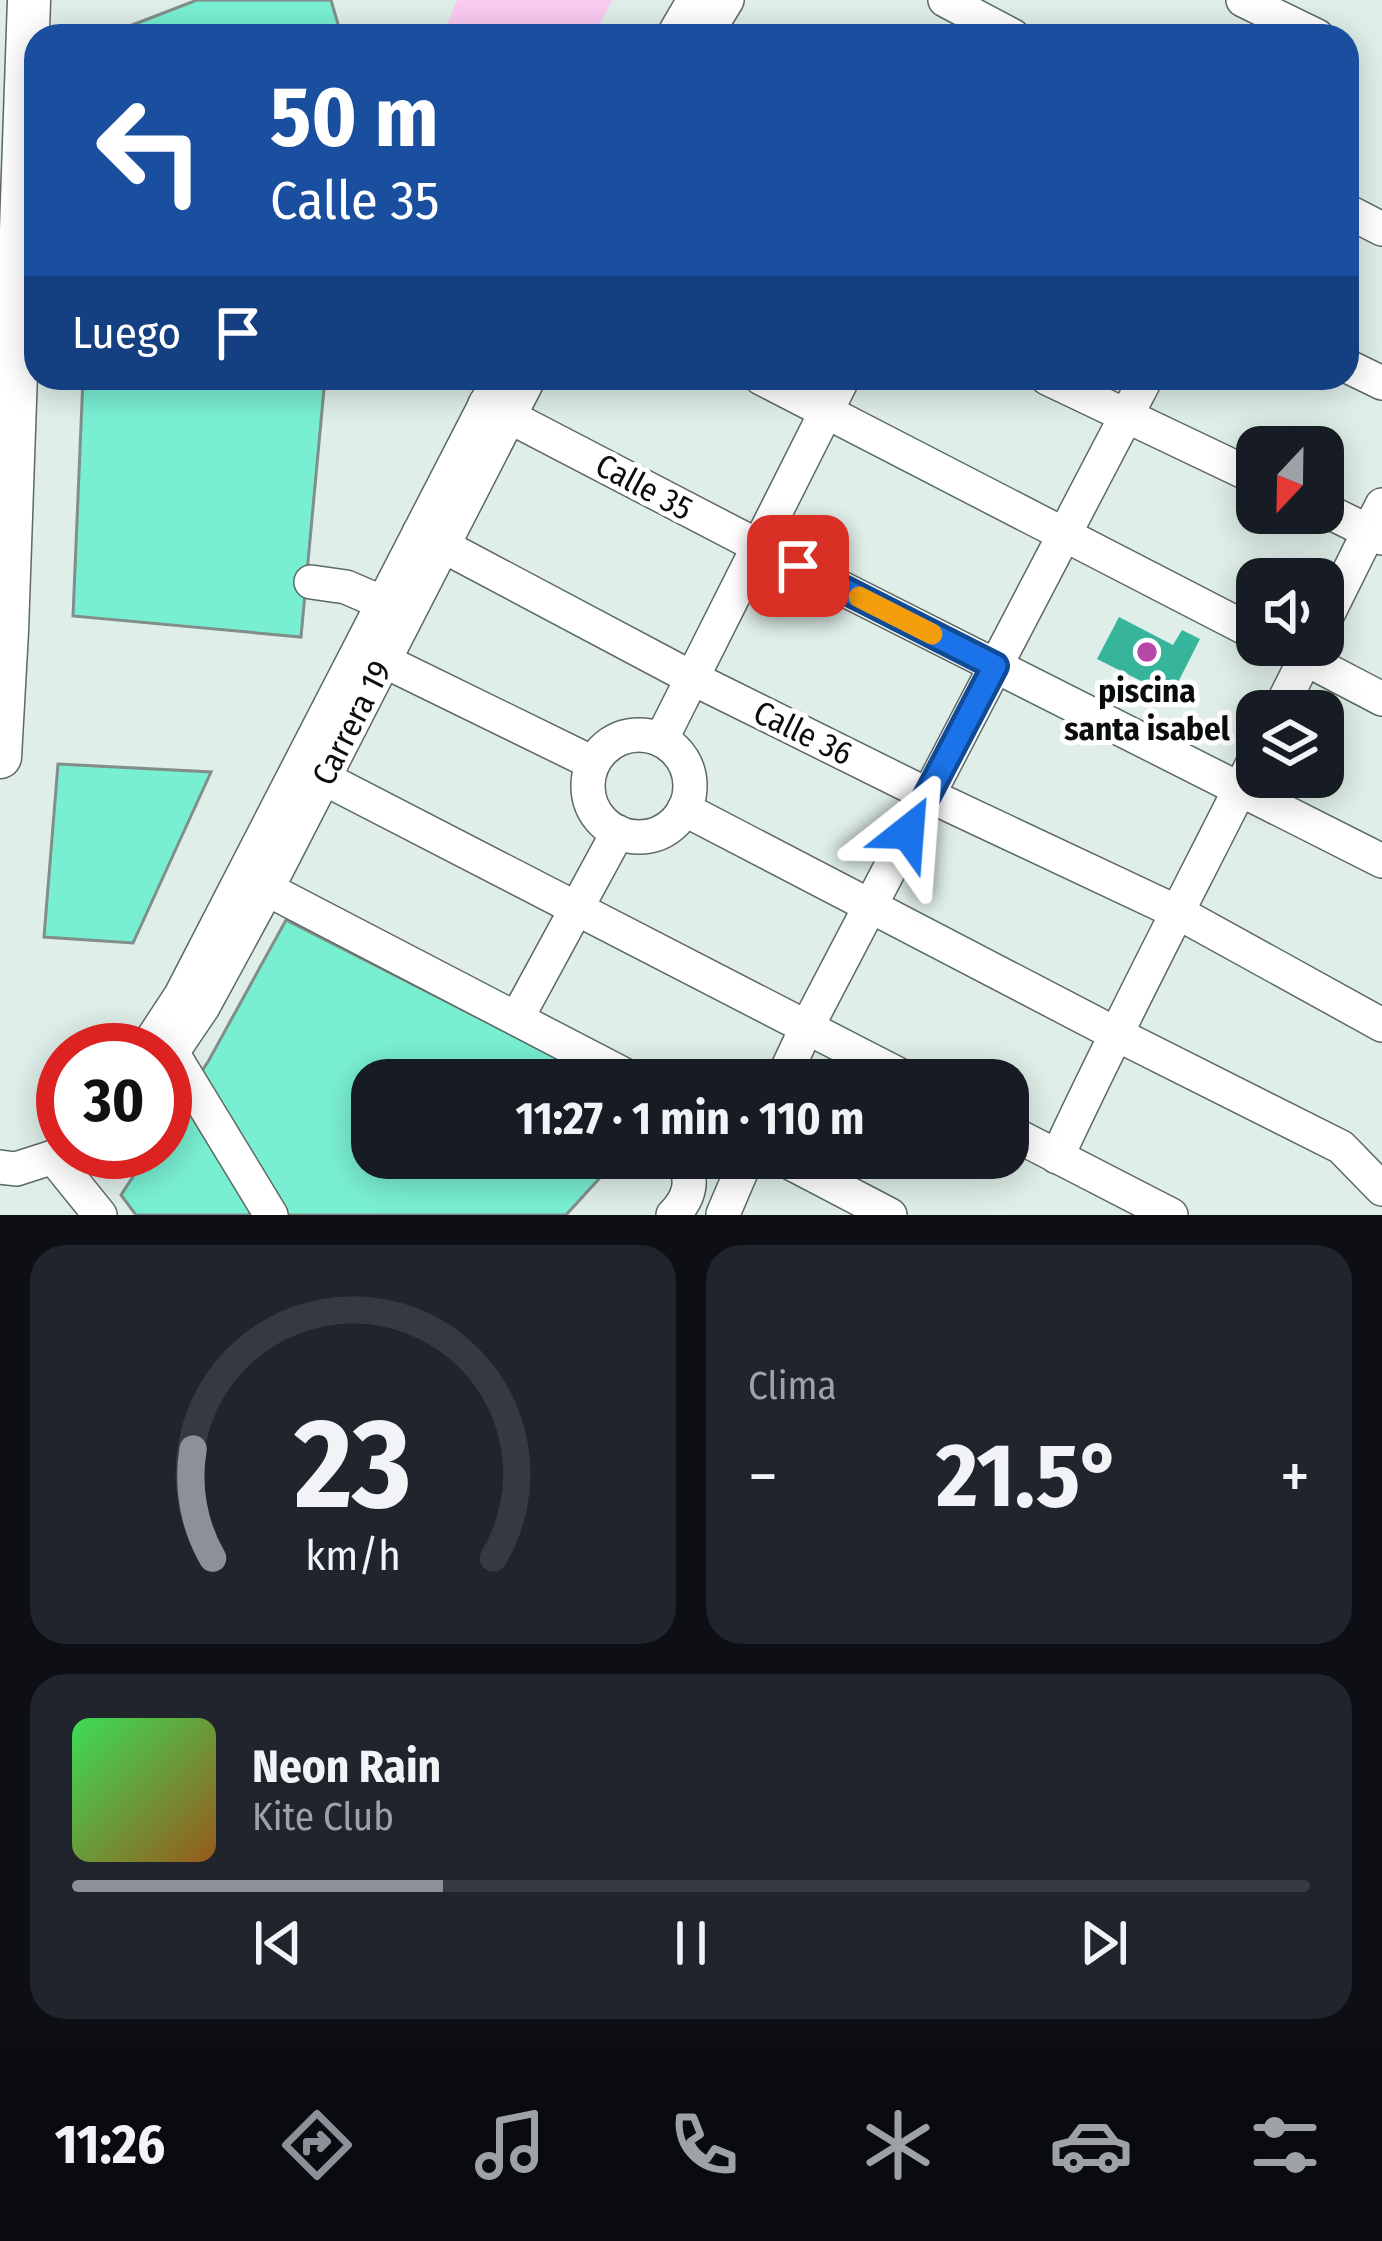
<!DOCTYPE html>
<html lang="es">
<meta charset="utf-8">
<style>
body{margin:0;font-family:"Fira Sans Condensed",sans-serif;background:#20242c;color:#f1f3f6;height:100vh;display:flex;flex-direction:column;font-size:45px;white-space:nowrap}
*{box-sizing:border-box;margin:0}
p{font-size:39px;color:#9ea1a6}
.icon{flex:none;width:66px;height:66px;fill:none;stroke:currentColor;stroke-width:2;stroke-linecap:round;stroke-linejoin:round}
.map{position:relative;height:1215px;overflow:hidden}
.details{display:flex;flex-direction:column;gap:30px;padding:30px;background:#0d0f14;flex:1}
.details>*{flex:none}
.banner{position:absolute;left:24px;top:24px;width:1335px;height:366px;border-radius:36px;box-shadow:0 6px 30px #0003;background:#1a4fa0;color:#fff;overflow:hidden}
.needle{width:78px;rotate:202deg}
.buttons{position:absolute;left:1236px;top:426px;display:grid;gap:24px}
.buttons a{display:grid;place-items:center;width:108px;height:108px;border-radius:24px;background:#171b24;box-shadow:0 6px 30px #0003;font-size:60px}
.speed{position:absolute;left:36px;top:1023px;display:flex;gap:24px;font-size:60px;font-weight:700;text-align:center}
.speed>*{display:grid;place-content:center;width:156px;height:156px;border-radius:50%;background:#171b24;box-shadow:0 6px 30px #0003;line-height:1}
.speed .limit{border:18px solid #d22;background:#fff;color:#111}
.pin{position:absolute;display:grid;place-items:center;width:102px;height:102px;color:#fff;margin:-51px;border-radius:24px;box-shadow:0 6px 18px #0006}
.me{position:absolute;width:132px;margin:-66px;rotate:28deg;stroke-linejoin:round;filter:drop-shadow(0 0 9px #0008)}
.turn{display:flex;align-items:center;gap:42px;height:252px;padding:0 48px;font-size:54px}
.turn .icon{width:156px;height:156px;stroke-width:2.5}
.turn b{display:block;font-size:84px;line-height:102px}
.then{display:flex;align-items:center;height:114px;padding:0 48px;background:#0003;gap:24px;font-size:45px}
.big{font-size:90px;font-weight:700;line-height:1.1}
.details .tile{flex:1;display:flex;flex-direction:column;justify-content:center;gap:18px;min-width:0;padding:0 42px;border-radius:36px;background:#20242c}
.details .dial{align-items:center;gap:0}
.dial svg{height:312px;overflow:visible;fill:none;stroke:#363941;stroke-width:7;stroke-linecap:round;text-anchor:middle}
.dial text{fill:#f1f3f6;stroke:none}
.song{display:flex;align-items:center;gap:36px}
.cover{width:144px;height:144px;border-radius:18px;background:linear-gradient(135deg,hsl(130 70% 55%),hsl(30 70% 35%))}
.played{height:12px;border-radius:6px;background:linear-gradient(90deg,#8c9099 30%,#363941 30%)}
.keys{display:flex;justify-content:space-around;direction:ltr}
.heat{display:flex;justify-content:space-between;align-items:center;font-size:66px;direction:ltr}
.details .tiles{flex:1;display:grid;gap:30px;grid-template-columns:1fr 1fr}
.tile:last-child{grid-column:span 2}
.trip{position:absolute;left:351px;top:1059px;width:678px;height:120px;border-radius:36px;background:#171b24;box-shadow:0 6px 30px #0003;font-weight:700;line-height:120px;text-align:center}
.menu{display:flex;height:192px;justify-content:space-around;align-items:center;background:#090b0e;color:#9ea1a6}
.menu .icon{width:84px;height:84px}
.menu .on{color:#8c9099}
.menu b{font-size:54px;color:#f1f3f6}
.map>svg:first-child{display:block}
.green{fill:#fbcaf1}
.water{fill:#37b59b}
.building{fill:#79efd2;stroke:#818e8a;stroke-width:3}
.lines{fill:none;stroke-linecap:round;stroke-linejoin:round}
.minor-casing{stroke:#5c6965;stroke-width:36}
.major-casing{stroke:#5c6965;stroke-width:45}
.minor{stroke:#fff;stroke-width:33}
.major{stroke:#fff;stroke-width:42}
.route-casing{stroke:#114b97;stroke-width:30}
.route{stroke:#1a73e8;stroke-width:21}
.slow{stroke:#f59e0b;stroke-width:21}
.poi-dot{fill:#b649a8;stroke:#fff;stroke-width:4.5}
.labels{text-anchor:middle;dominant-baseline:central;stroke-width:10;stroke-linejoin:round;paint-order:stroke}
.street-label{font-size:33px;fill:#090d0c;stroke:#fff}
.poi-label{font-size:33px;font-weight:bold;fill:#090d0c;stroke:#fff}
</style>
<div class="map">
<svg width="1382" height="1215" viewBox="0 0 1382 1215">
<rect width="100%" height="100%" fill="#dfeee9"/>
<path class="green" d="M 457,0 L 612,0 L 594,36 L 443,36 Z"/>
<path class="water" d="M 1119,617 L 1173,645 L 1182,630 L 1200,639 L 1171,696 L 1097,659 Z"/>
<g class="building">
<path d="M 197,0 L 331,0 L 340,31 L 352,36 L 130,36 L 127,27 Z"/>
<path d="M 83,378 L 325,378 L 301,637 L 73,616 Z"/>
<path d="M 58,764 L 211,772 L 133,943 L 44,937 Z"/>
<path d="M 286,920 L 601,1080 L 372,1080 L 372,1158 L 618,1158 L 566,1215 L 136,1215 L 121,1195 L 149,1152 L 165,1152 L 165,1128 L 209,1060 Z"/>
</g>
<g class="lines">
<defs>
<g id="minor">
<path d="M 945,0 L 1013,36"/>
<path d="M 1243,0 L 1317,36"/>
<path d="M 673,36 L 694,0"/>
<path d="M 705,36 L 727,0"/>
<path d="M 1347,211 L 1382,229"/>
<path d="M 1347,366 L 1382,383"/>
<path d="M 761,378 L 1257,634"/>
<path d="M 1047,378 L 1257,478"/>
<path d="M 485,404 L 758,546 L 1382,861"/>
<path d="M 1323,509 L 1382,538"/>
<path d="M 419,533 L 692,678 L 928,795 L 1179,913 L 1382,1025"/>
<path d="M 311,582 L 346,587 L 383,603"/>
<path d="M 1323,624 L 1382,505"/>
<path d="M 1279,645 L 1382,699"/>
<path d="M 368,653 L 593,763"/>
<path d="M 1279,711 L 1312,645"/>
<circle cx="639" cy="786" r="51"/>
<path d="M 661,740 L 843,378"/>
<path d="M 308,770 L 909,1080"/>
<path d="M 684,809 L 1114,1033 L 1341,1147 L 1382,1189"/>
<path d="M 267,889 L 634,1080"/>
<path d="M 517,1018 L 618,832"/>
<path d="M 145,1050 L 181,995 L 499,378"/>
<path d="M 173,1054 L 271,1215"/>
<path d="M 165,1063 L 203,1007 L 267,889 L 529,378"/>
<path d="M 782,1080 L 807,1027 L 1146,378"/>
<path d="M 1008,1131 L 1171,1215"/>
<path d="M 53,1157 L 100,1215"/>
<path d="M 1057,1157 C 1120,1021 1190,889 1257,755"/>
<path d="M 781,1158 L 890,1215"/>
<path d="M 0,1167 L 16,1169 L 69,1152"/>
<path d="M 723,1214 L 747,1158"/>
<path d="M 673,1215 C 690,1198 695,1179 681,1158"/>
</g>
<path id="major" d="M 0,757 L 7,631 L 29,0"/>
</defs>
<use href="#minor" class="minor-casing"/>
<use href="#major" class="major-casing"/>
<use href="#minor" class="minor"/>
<use href="#major" class="major"/>
</g>
<g class="lines">
<defs>
<path id="route" d="M 798,566 L 995,666 L 908,832"/>
</defs>
<use href="#route" class="route-casing"/>
<use href="#route" class="route"/>
<path class="slow" d="M 859,597 L 932,634"/>
</g>
<circle class="poi-dot" cx="1147" cy="652" r="12"/>
<g class="labels">
<g class="street-label">
<text transform="translate(644 487) rotate(28)">Calle 35</text>
<text transform="translate(352 723) rotate(-63)">Carrera 19</text>
<text transform="translate(803 733) rotate(26)">Calle 36</text>
</g>
<g class="poi-label">
<text x="1147" y="691">piscina<tspan x="1147" dy="38">santa isabel</tspan></text>
</g>
</g>
</svg>
<div class="buttons">
<a><svg class="needle" viewBox="-14 -14 28 28"><path d="M0-13l5 13h-10z" fill="#e53935"/><path d="M0 13l5-13h-10z" fill="#9ea1a6"/></svg></a>
<a><svg class="icon" aria-label="sound" viewBox="0 0 24 24"><path d="M4 9h4l5-4v14l-5-4H4zM17 9q2 3 0 6"/></svg></a>
<a><svg class="icon" aria-label="layers" viewBox="0 0 24 24"><path d="M12 4l9 5-9 5-9-5zM3 14l9 5 9-5"/></svg></a>
</div>
<div class="speed"><div class="limit">30</div></div>
<div class="pin" style="left:798px;top:566px;background:#d93025"><svg class="icon" aria-label="arrive" viewBox="0 0 24 24"><path d="M6 21V4h12l-3 4 3 4H6"/></svg></div>
<svg class="me" style="left:908px;top:832px" viewBox="-20 -20 40 40"><path d="M0-17L14 15 0 8-14 15z" fill="#1a73e8" stroke="#fff" stroke-width="4"/></svg>
<div class="trip">11:27 · 1 min · 110 m</div>
<div class="banner">
<div class="turn"><svg class="icon" aria-label="left" viewBox="0 0 24 24"><path d="M17 20v-9H6M10 6l-5 5 5 5"/></svg><div><b>50 m</b>Calle 35</div></div>
<div class="then">Luego<svg class="icon" aria-label="arrive" viewBox="0 0 24 24"><path d="M6 21V4h12l-3 4 3 4H6"/></svg></div>
</div>
</div>
<section class="details">
<div class="tiles">
<div class="tile dial"><svg viewBox="0 0 100 80">
<path d="M14 69A42 42 0 1 1 86 69"/>
<path d="M14 69A42 42 0 0 1 9 41" stroke="#8c9099"/>
<text x="50" y="56" font-size="32" font-weight="700">23</text>
<text x="50" y="72" font-size="11">km/h</text>
</svg></div>
<div class="tile"><p>Clima</p>
<div class="heat"><a>−</a><b class="big">21.5°</b><a>+</a></div>
</div>
<div class="tile">
<div class="song"><i class="cover"></i><div><b>Neon Rain</b><p>Kite Club</p></div></div>
<div class="played"></div>
<div class="keys"><svg class="icon" aria-label="previous" viewBox="0 0 24 24"><path d="M18 5L8 12l10 7zM5 5v14"/></svg><svg class="icon" aria-label="pause" viewBox="0 0 24 24"><path d="M8 5v14M16 5v14"/></svg><svg class="icon" aria-label="next" viewBox="0 0 24 24"><path d="M6 5l10 7-10 7zM19 5v14"/></svg></div>
</div>
</div>
</section>
<nav class="menu">
<b>11:26</b>
<svg class="icon on" aria-label="directions" viewBox="0 0 24 24"><path d="M12 3l9 9-9 9-9-9zM9 14v-3h6M13 9l2 2-2 2"/></svg>
<svg class="icon" aria-label="music" viewBox="0 0 24 24"><path d="M9 18V5l10-2v13"/><circle cx="6" cy="18" r="3"/><circle cx="16" cy="16" r="3"/></svg>
<svg class="icon" aria-label="phone" viewBox="0 0 24 24"><path d="M5 4h4l2 5-3 2q2 4 5 5l2-3 5 2v4C11 20 4 13 5 4z"/></svg>
<svg class="icon" aria-label="climate" viewBox="0 0 24 24"><path d="M12 3v18M4 7l16 10M4 17L20 7"/></svg>
<svg class="icon" aria-label="car" viewBox="0 0 24 24"><path d="M5 17H2v-5l4-1 3-4h7l3 4 3 1v5h-3M9 17h6M6 11h13"/><circle cx="7" cy="17" r="2"/><circle cx="17" cy="17" r="2"/></svg>
<svg class="icon" aria-label="filters" viewBox="0 0 24 24"><path d="M4 7h16M4 17h16"/><circle cx="9" cy="7" r="2"/><circle cx="15" cy="17" r="2"/></svg>
</nav>
